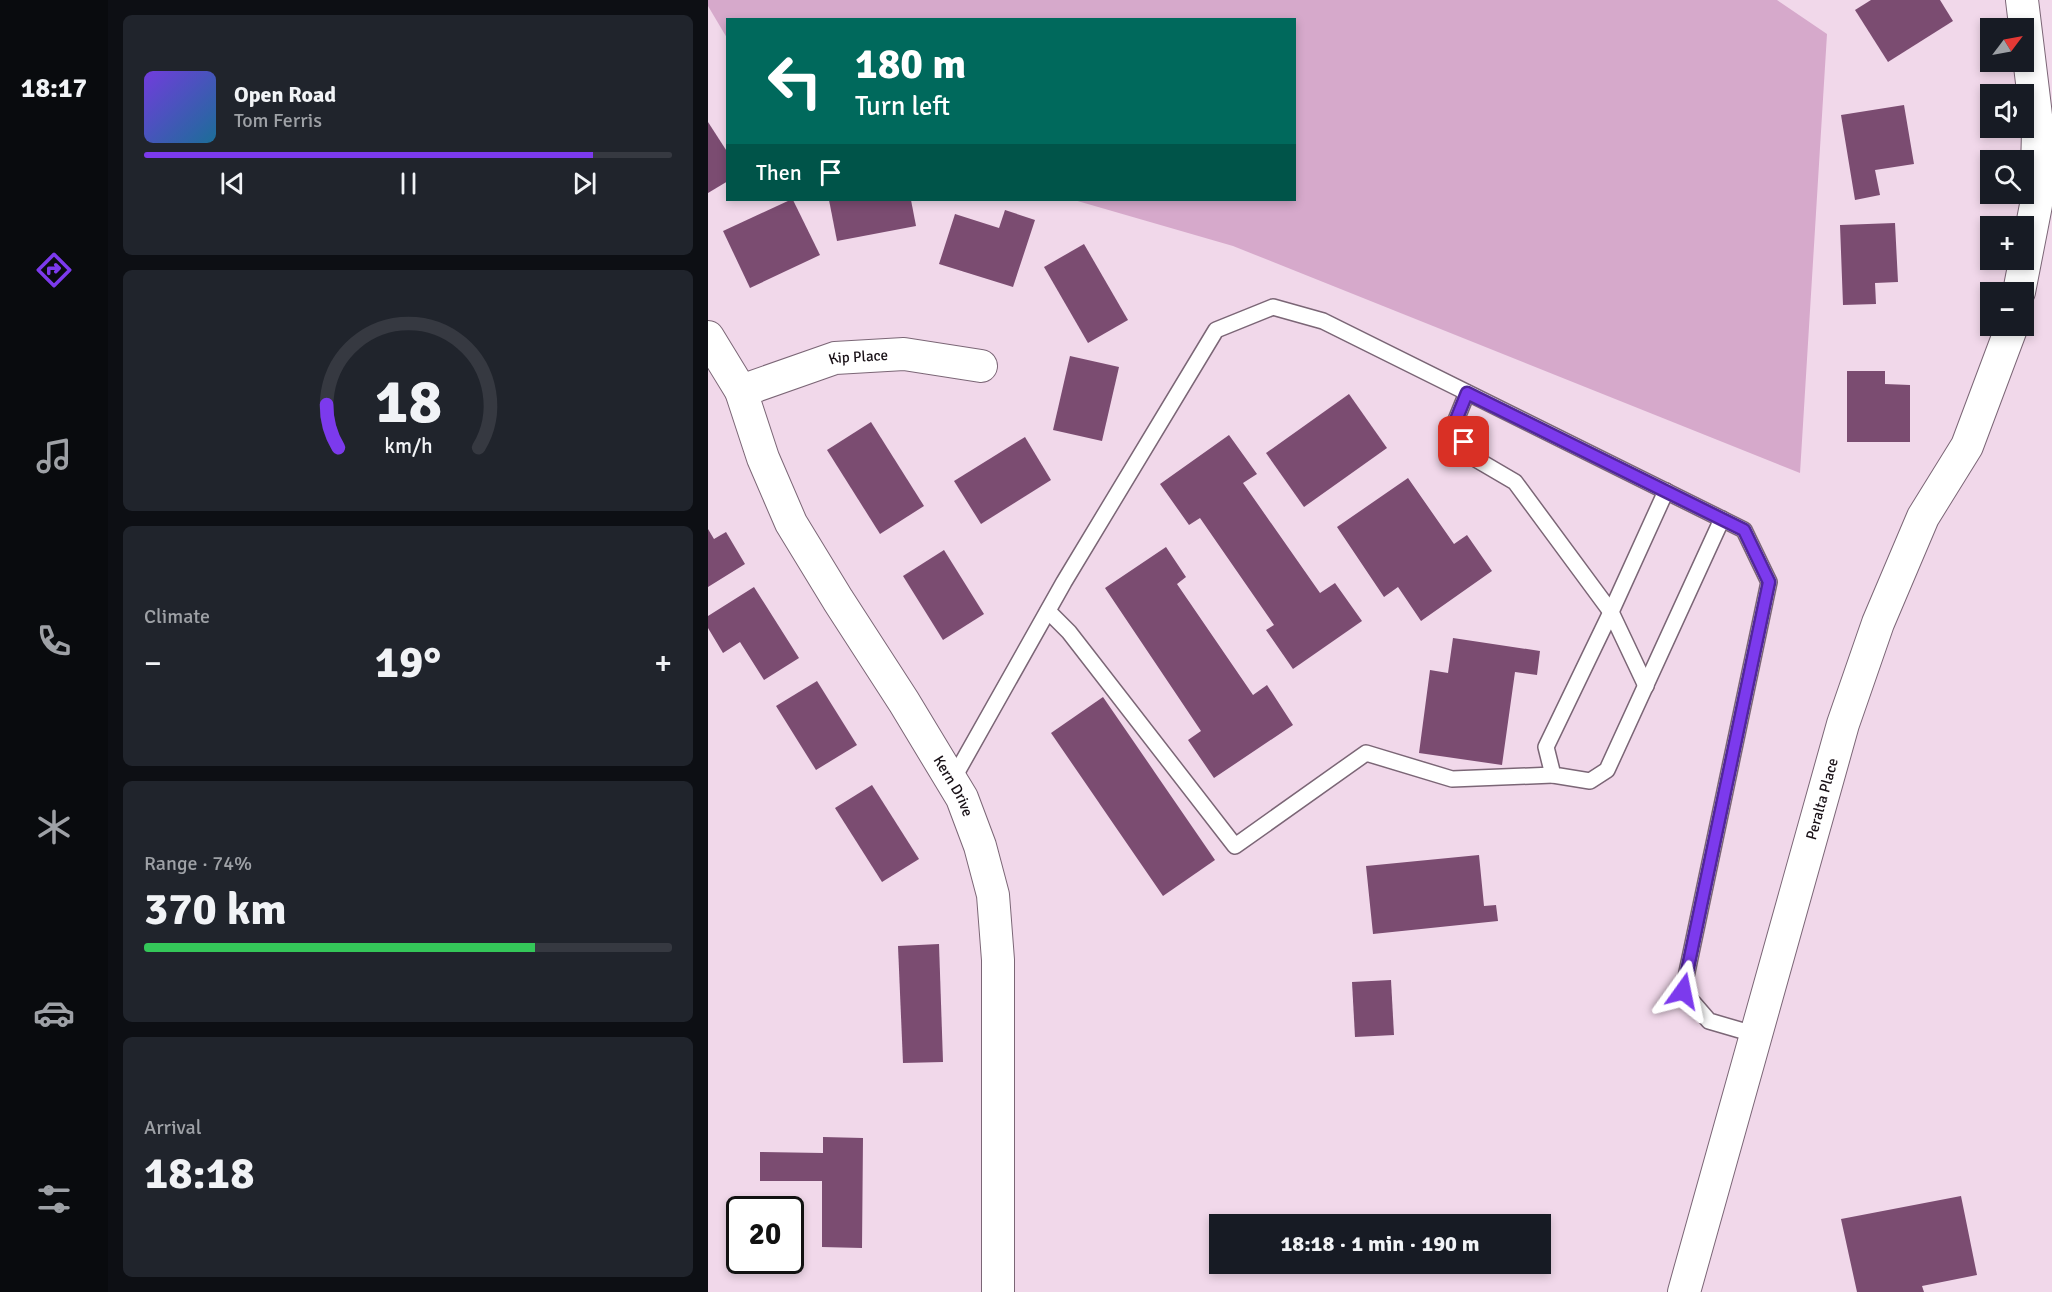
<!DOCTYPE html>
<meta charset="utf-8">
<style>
body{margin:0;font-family:Signika,sans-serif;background:#20242c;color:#f1f3f6;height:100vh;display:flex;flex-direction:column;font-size:22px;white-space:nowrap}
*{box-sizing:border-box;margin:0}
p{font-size:20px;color:#9ea1a6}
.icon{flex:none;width:33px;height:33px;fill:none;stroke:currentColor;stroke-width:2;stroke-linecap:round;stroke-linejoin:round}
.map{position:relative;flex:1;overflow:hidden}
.details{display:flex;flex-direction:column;gap:15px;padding:15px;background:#0d0f14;width:600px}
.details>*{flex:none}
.hud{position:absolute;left:18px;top:18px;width:570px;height:183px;border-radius:0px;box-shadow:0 3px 9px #0003;background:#00695c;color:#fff;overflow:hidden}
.needle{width:39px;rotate:58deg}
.buttons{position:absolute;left:1272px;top:18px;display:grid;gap:12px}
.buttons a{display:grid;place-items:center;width:54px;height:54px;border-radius:0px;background:#171b24;box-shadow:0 3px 9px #0003;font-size:30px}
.speed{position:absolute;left:18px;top:1196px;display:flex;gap:12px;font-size:30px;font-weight:700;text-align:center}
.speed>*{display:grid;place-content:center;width:78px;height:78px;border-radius:50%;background:#171b24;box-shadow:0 3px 9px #0003;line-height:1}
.speed .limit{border:3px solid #111;border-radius:9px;background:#fff;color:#111}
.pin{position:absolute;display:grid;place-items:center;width:51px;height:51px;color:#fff;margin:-26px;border-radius:12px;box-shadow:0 3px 9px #0006}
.me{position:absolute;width:66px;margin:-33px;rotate:12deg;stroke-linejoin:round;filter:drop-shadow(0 0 4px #0008)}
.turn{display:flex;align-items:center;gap:21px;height:126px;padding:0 30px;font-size:27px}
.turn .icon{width:78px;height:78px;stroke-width:2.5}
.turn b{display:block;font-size:42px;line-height:51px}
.then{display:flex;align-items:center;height:57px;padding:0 30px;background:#0003;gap:12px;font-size:22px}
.big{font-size:45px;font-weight:800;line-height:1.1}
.details .tile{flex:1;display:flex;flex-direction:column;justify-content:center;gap:9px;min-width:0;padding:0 21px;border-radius:9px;background:#20242c}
.details .dial{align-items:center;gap:0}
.dial svg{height:156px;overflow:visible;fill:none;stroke:#363941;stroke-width:7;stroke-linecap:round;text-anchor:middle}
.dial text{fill:#f1f3f6;stroke:none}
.song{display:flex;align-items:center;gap:18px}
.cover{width:72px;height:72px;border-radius:9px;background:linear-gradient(135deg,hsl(260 70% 55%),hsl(200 70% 35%))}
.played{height:6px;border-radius:3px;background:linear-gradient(90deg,#7c3aed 85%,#363941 85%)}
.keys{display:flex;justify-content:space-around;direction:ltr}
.heat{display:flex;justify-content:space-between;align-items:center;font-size:33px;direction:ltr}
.charge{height:9px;border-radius:4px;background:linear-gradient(90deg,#34c759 74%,#363941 0)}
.trip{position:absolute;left:501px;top:1214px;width:342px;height:60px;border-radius:0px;background:#171b24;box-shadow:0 3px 9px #0003;font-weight:800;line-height:60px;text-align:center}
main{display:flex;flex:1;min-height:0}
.tabs{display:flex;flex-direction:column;width:108px;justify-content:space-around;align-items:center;background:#090b0e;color:#9ea1a6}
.tabs .icon{width:42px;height:42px}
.tabs .selected{color:#7c3aed}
.tabs b{font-size:27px;color:#f1f3f6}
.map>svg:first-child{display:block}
.green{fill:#d6a9cb}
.building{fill:#7b4c71}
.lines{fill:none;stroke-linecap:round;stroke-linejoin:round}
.service-casing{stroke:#7b6676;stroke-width:18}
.minor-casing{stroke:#7b6676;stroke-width:34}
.service{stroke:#fff;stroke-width:15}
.minor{stroke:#fff;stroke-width:32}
.route-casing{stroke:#51269a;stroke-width:15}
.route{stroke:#7c3aed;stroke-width:10}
.labels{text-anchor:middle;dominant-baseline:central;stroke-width:6;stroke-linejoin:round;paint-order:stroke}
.street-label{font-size:15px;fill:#191117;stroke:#fee5f8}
</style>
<main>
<nav class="tabs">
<b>18:17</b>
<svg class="icon selected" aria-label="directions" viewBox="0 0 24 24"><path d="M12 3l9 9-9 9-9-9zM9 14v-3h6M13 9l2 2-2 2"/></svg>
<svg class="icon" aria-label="music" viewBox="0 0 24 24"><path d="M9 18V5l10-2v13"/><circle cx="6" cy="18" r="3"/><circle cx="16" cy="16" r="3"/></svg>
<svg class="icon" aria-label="phone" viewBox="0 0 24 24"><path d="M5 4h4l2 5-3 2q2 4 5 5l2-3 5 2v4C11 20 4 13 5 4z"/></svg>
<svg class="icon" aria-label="climate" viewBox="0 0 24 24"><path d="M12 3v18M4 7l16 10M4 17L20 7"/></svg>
<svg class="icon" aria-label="car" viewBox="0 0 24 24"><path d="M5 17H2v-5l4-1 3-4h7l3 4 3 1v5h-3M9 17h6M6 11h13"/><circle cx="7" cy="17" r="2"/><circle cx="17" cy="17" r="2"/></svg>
<svg class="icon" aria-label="filters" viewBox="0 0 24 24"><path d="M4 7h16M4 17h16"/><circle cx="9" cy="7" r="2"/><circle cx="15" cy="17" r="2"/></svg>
</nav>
<section class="details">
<div class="tile">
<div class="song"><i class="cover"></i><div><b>Open Road</b><p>Tom Ferris</p></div></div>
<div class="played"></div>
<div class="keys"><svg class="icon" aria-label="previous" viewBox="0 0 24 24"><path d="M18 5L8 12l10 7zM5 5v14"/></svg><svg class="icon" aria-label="pause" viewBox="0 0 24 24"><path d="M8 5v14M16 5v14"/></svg><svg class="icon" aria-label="next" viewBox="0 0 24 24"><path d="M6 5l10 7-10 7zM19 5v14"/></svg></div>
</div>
<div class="tile dial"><svg viewBox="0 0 100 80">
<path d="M14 69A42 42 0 1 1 86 69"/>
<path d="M14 69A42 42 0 0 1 8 47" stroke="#7c3aed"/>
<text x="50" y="56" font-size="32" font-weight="700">18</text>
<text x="50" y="72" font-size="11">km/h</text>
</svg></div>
<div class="tile"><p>Climate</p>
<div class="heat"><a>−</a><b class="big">19°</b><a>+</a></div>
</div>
<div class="tile"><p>Range · 74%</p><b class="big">370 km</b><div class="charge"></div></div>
<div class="tile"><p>Arrival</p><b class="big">18:18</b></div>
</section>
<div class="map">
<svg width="1344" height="1292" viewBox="0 0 1344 1292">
<rect width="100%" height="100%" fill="#f1d8ea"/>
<path class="green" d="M 0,0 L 1069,0 L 1119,34 L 1092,473 L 525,246 L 366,200 L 586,200 L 586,20 L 20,20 L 19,38 L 0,6 Z"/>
<g class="building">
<path d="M 1163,0 L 1232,0 L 1245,21 L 1180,62 L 1147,10 Z"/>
<path d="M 1196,105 L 1206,164 L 1167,170 L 1172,195 L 1147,200 L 1133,115 Z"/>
<path d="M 0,122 L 20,153 L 20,181 L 0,193 Z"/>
<path d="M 82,200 L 85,200 L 112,255 L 42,288 L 15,231 Z"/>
<path d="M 121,200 L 203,200 L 208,226 L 129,241 Z"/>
<path d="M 297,210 L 327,220 L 305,287 L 231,264 L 247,214 L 291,228 Z"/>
<path d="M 1187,223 L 1190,282 L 1167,283 L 1168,304 L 1135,305 L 1132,225 Z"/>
<path d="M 376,244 L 420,320 L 380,343 L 336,267 Z"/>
<path d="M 362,356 L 411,367 L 394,441 L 345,430 Z"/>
<path d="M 1139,371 L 1177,371 L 1177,384 L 1202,385 L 1202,442 L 1139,442 Z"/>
<path d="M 641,394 L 679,448 L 596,507 L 558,453 Z"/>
<path d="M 163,422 L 216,506 L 172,534 L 119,450 Z"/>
<path d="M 521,435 L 549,474 L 535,483 L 612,593 L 627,583 L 654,621 L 585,669 L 558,630 L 566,625 L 492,518 L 481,525 L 452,484 Z"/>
<path d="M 317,437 L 343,480 L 273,524 L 246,481 Z"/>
<path d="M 700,478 L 746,544 L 759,535 L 784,571 L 713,621 L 690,587 L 676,597 L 629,527 Z"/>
<path d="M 0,529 L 6,539 L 18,532 L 37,564 L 0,587 Z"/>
<path d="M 458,547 L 478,577 L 469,584 L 545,695 L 559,685 L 585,725 L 506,778 L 480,740 L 493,731 L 397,588 Z"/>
<path d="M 236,550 L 276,614 L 235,640 L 195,576 Z"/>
<path d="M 46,587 L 91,658 L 56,680 L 32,642 L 15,653 L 0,628 L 0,616 Z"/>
<path d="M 745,638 L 832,651 L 829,675 L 807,672 L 794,765 L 711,753 L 722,670 L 740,673 Z"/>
<path d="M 109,681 L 149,745 L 108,770 L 68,706 Z"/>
<path d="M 395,697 L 507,860 L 455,896 L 343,733 Z"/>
<path d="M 164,785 L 211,859 L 174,882 L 127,808 Z"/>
<path d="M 771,855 L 776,906 L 788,905 L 790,921 L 665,934 L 658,866 Z"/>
<path d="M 231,944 L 235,1062 L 195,1063 L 190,946 Z"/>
<path d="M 683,980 L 686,1035 L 647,1037 L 644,982 Z"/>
<path d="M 115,1137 L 155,1138 L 154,1248 L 114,1247 L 114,1181 L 52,1181 L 52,1152 L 115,1153 Z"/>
<path d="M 1253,1196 L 1269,1275 L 1214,1286 L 1216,1292 L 1149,1292 L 1133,1219 Z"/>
</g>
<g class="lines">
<defs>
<g id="service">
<path d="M 759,393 L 746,425 L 766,458 L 807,482 L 903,612 L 938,686"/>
<path d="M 958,491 L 903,612 L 838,747 L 845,775 L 882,781 L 899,770 L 1014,519"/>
<path d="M 340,611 L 361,632 L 527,846 L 658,753 L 744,779 L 845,775"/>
<path d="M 244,781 L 356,582 L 508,330 L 565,307 L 615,321 L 1036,530 L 1061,582 L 975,991 L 1001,1021 L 1049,1035"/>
</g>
<g id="minor">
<path d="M 1311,292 L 1328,205 L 1330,132 L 1314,0"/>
<path id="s1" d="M 0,337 L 33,391 L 55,458 L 83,523 L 130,600 L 196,702 L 254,798 L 272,846 L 285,895 L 290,960 L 290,1292"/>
<path id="s2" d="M 33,391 L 127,358 L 196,354 L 273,366"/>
<path id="s3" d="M 976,1292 L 1135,724 L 1170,623 L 1215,517 L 1259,446 L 1304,326"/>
</g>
</defs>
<use href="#service" class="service-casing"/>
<use href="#minor" class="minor-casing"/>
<use href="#service" class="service"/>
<use href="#minor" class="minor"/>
</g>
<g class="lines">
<defs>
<path id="route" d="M 756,442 L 746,425 L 759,393 L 1036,530 L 1061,582 L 975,991"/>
</defs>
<use href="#route" class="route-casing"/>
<use href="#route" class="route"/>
</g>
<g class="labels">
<g class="street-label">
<text stroke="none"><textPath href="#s2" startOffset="123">Kip Place</textPath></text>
<text stroke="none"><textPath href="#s1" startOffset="514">Kern Drive</textPath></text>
<text stroke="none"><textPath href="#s3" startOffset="512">Peralta Place</textPath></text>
</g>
</g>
</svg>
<div class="buttons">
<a><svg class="needle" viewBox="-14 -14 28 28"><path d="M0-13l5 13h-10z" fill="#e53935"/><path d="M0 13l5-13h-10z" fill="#9ea1a6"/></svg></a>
<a><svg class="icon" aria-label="sound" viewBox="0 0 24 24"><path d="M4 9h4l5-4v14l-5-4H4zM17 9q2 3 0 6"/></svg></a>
<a><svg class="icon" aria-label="search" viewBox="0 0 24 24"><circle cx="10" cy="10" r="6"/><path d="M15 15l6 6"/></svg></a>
<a>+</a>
<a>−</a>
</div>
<div class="speed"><div class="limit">20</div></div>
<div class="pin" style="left:756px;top:442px;background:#d93025"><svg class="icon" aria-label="arrive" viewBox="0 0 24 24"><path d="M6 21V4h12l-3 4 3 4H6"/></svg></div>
<svg class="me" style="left:975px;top:991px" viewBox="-20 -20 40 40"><path d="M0-17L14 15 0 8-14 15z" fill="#7c3aed" stroke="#fff" stroke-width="4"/></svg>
<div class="trip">18:18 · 1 min · 190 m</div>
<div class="hud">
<div class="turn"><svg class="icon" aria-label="left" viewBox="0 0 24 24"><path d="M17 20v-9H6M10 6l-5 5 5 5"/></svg><div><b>180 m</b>Turn left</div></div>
<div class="then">Then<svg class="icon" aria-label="arrive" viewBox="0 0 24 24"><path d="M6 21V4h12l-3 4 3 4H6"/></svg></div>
</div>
</div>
</main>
